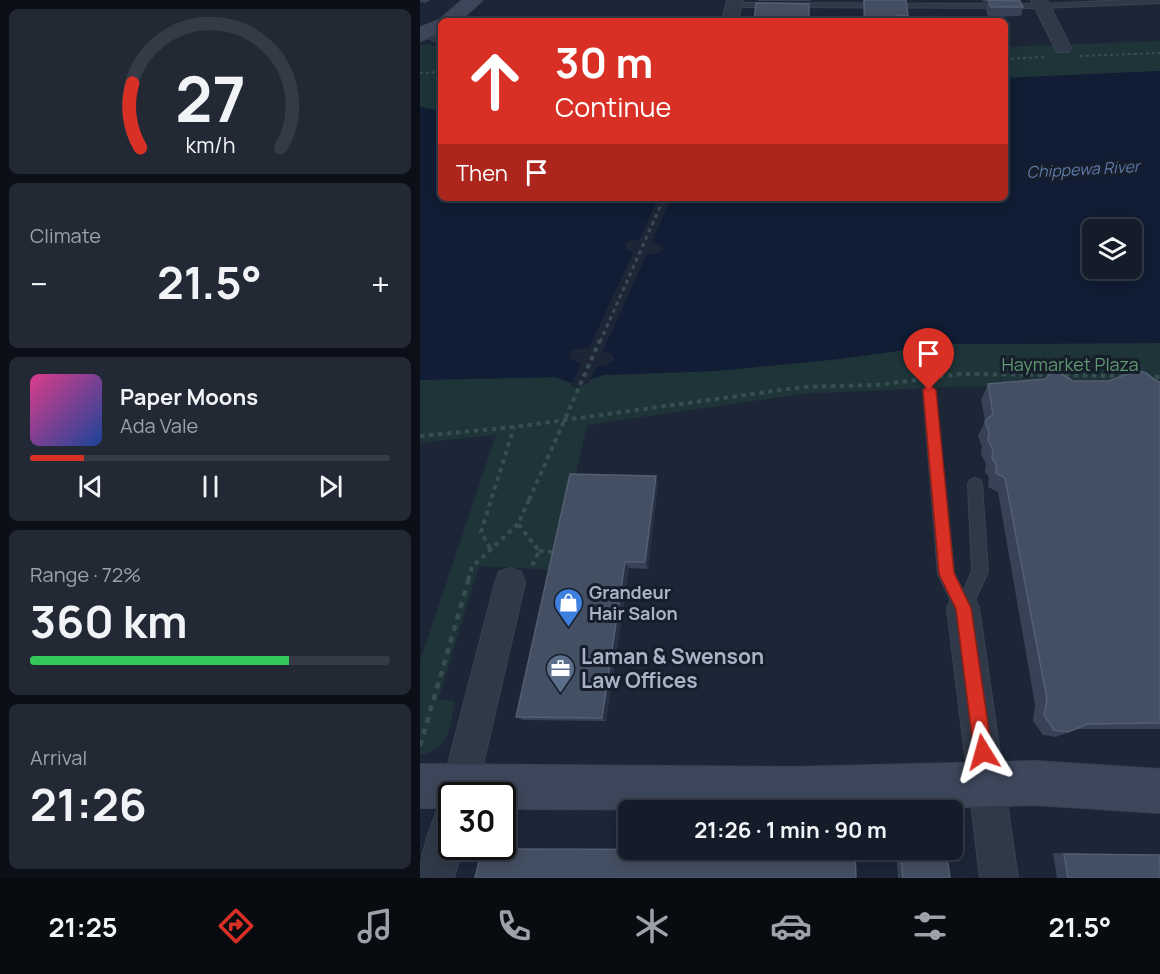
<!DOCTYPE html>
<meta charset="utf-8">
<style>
body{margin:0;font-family:Manrope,sans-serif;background:#222935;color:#f1f3f6;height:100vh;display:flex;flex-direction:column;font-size:22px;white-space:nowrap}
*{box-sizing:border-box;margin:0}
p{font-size:20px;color:#9da1a8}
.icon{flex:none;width:33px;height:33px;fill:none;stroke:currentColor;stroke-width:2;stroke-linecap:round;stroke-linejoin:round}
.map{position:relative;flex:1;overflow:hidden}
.drawer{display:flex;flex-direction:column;gap:9px;padding:9px;background:#0c0f17;width:420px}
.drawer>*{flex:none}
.hud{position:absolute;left:18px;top:18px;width:570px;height:183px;border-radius:9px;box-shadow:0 3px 15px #0003,0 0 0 2px #343a46;background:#d93025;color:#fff;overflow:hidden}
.buttons{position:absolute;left:662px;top:219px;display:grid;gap:12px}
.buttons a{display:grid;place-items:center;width:60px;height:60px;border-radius:9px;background:#151c29;box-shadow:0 3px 15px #0003,0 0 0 2px #343a46;font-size:30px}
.speed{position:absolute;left:18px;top:782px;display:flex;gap:12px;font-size:30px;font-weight:700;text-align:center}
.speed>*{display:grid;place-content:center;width:78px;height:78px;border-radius:50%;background:#151c29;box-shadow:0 3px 15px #0003,0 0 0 2px #343a46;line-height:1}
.speed .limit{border:3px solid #111;border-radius:9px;background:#fff;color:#111}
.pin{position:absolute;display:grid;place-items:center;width:51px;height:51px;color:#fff;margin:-62px -26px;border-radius:50% 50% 50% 0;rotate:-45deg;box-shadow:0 0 6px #0007}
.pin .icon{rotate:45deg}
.me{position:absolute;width:66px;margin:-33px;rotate:352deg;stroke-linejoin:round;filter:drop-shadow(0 0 4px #0008)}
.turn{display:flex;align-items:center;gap:21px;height:126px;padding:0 18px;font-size:27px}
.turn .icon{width:78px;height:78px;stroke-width:2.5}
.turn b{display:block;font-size:42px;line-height:51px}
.then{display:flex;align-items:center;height:57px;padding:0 18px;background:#0003;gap:12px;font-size:22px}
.big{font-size:45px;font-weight:700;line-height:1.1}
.drawer .card{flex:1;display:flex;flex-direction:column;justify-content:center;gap:9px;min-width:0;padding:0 21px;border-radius:9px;background:#222935}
.drawer .dial{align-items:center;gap:0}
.dial svg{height:156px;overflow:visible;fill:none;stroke:#343a46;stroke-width:7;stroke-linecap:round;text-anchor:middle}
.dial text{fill:#f1f3f6;stroke:none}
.song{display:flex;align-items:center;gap:18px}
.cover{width:72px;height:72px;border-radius:9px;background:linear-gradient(135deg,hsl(330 70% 55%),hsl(220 70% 35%))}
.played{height:6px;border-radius:3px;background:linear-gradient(90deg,#d93025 15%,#343a46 15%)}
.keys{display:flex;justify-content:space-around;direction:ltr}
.heat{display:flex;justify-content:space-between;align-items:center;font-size:33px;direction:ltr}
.charge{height:9px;border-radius:4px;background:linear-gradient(90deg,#34c759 72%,#343a46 0)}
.trip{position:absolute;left:198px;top:800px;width:345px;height:60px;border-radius:9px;background:#151c29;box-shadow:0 3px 15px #0003,0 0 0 2px #343a46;font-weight:700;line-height:60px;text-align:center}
.dock{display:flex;height:96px;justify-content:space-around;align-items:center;background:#080b10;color:#9da1a8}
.dock .icon{width:42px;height:42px}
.dock .on{color:#d93025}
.dock b{font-size:27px;color:#f1f3f6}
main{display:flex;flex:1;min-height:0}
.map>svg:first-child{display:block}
.green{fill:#1e3438}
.water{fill:#101d34;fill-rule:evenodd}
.pier{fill:#1c2637}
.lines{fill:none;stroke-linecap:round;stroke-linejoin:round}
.lane-casing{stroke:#394251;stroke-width:2}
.street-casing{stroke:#394251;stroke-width:2}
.secondary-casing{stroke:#394251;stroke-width:2}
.path-far2{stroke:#374d51;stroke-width:2;stroke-dasharray:3 3;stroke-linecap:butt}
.path-far1{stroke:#374d51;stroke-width:4;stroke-dasharray:4.5 4.5;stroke-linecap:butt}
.path{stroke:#374d51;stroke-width:4.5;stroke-dasharray:6 6;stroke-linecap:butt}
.lane{fill:#303947;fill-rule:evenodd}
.street{fill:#303947;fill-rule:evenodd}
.secondary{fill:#3d475b;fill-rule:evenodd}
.path-bridge-far1{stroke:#374d51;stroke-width:3;stroke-dasharray:4 4;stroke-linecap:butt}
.path-bridge{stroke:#374d51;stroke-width:4;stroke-dasharray:4.5 4.5;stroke-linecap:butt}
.wall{fill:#374256}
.shaded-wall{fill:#273245}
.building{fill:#434f62;stroke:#535e72;stroke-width:1.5}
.route{fill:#d93025;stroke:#8d1f18;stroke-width:1.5}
.labels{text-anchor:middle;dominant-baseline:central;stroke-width:6;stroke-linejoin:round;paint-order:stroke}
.far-water-label{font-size:16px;font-style:italic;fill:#5e7aa9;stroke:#161e2b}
.park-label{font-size:18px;fill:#5f976f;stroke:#161e2b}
.poi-label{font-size:18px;font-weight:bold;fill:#a9b3c5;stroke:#161e2b;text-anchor:start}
.near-poi-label{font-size:21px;font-weight:bold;fill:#a9b3c5;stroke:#161e2b;text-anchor:start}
</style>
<main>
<section class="drawer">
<div class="card dial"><svg viewBox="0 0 100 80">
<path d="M14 69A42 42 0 1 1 86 69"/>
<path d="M14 69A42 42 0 0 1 10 36" stroke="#d93025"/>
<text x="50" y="56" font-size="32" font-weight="700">27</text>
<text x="50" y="72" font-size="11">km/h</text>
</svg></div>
<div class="card"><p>Climate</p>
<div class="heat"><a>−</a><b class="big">21.5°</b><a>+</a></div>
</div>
<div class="card">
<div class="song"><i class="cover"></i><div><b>Paper Moons</b><p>Ada Vale</p></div></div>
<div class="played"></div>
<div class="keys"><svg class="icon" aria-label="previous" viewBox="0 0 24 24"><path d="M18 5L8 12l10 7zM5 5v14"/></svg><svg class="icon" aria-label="pause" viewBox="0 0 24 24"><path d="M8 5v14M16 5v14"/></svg><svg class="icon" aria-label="next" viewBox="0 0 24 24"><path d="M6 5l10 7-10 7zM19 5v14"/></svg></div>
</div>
<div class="card"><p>Range · 72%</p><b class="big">360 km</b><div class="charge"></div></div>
<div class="card"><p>Arrival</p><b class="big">21:26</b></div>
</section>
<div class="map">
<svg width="740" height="878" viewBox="0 0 740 878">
<rect width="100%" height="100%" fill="#1c2637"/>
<g class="green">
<path d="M 740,41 L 740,71 L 585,78 L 585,47 Z"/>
<path d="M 0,45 L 13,45 L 21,49 L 21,111 L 0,107 Z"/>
<path d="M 740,343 L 740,387 L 714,384 L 531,387 L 382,394 L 167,425 L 134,570 L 59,566 L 18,700 L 35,701 C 29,727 31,750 0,755 L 0,661 L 76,435 L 0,443 L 0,380 L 136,377 L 156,385 L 182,375 L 296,371 L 419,359 L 528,344 Z"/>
</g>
<path class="water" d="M 740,71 L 740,343 L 528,344 L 419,359 L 296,371 L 183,375 L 156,385 L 136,377 L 0,380 L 0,107 L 21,111 L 21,198 L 585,198 L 585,78 ZM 672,230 L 711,230 L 711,268 L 672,268 Z"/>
<path class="pier" d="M 238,198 L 251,198 L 232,242 L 241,245 L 243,249 L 236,254 L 227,254 L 183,351 L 192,354 L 194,360 L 187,365 L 177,366 L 169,383 L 157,388 L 151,386 L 161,364 L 150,359 L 149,353 L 154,349 L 169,348 L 213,253 L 206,249 L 205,244 L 211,240 L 219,240 Z"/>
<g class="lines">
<defs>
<g id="lane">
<path d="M 709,0 L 740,0 L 740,3 L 622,8 L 314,7 L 310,5 L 314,3 L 622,4 Z"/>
<path d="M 509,385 L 515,390 L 534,573 L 543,591 L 552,572 L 548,484 L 550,480 L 555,478 L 560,480 L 562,484 L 568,572 L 549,613 L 543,616 L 537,613 L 518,574 L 503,390 Z"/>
</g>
<g id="street">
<path d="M 307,0 L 323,0 L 318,21 L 302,21 Z"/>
<path d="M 611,0 L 627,0 L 651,48 L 649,52 L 637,52 Z"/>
<path d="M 7,27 L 21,33 L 21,44 L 1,35 L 1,29 Z"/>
<path d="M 90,568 L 101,572 L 105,583 L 56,795 L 32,795 L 32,846 L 43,846 L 34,878 L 0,878 C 0,853 10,828 19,805 L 23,803 L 20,795 L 75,583 L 79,572 Z"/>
<path d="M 543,592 L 554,597 L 559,608 L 598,878 L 560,878 L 527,608 L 532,597 Z"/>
</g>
<g id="secondary">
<path d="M 42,0 L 63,0 L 40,21 L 21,21 L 21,33 L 0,41 L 0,27 L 19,20 Z"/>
<path d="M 616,761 L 740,769 L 740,813 L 616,805 L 444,810 L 82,809 L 82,795 L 32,795 L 32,808 L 0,808 L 0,764 L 374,767 Z"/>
</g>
</defs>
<use href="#lane" class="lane-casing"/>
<use href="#street" class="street-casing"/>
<use href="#secondary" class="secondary-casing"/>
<g class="path-far2">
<path d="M 660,56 L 740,53"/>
<path d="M 585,59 L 625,57"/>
<path d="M 0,73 L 21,72"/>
</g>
<g class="path-far1">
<path d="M 726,376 L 740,377"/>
<path d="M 519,377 L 542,374 L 706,376"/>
<path d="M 0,436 L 94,427 L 383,387 L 456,385 L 497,380"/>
<path d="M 109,500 L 98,524 L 119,551 L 112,566"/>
<path d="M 70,548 L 61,532 L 94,427"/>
<path d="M 119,551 L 133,552"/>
<path d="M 48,580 L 52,567 L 98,524"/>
</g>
<path class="path" d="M 0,746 L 49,578"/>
<use href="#lane" class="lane"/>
<use href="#street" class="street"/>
<use href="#secondary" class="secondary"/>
<path class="path-bridge-far1" d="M 180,342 L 244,198"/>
<path class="path-bridge" d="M 109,500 L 180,340"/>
</g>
<g class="wall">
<path d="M 0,0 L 10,0 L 6,3 L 0,2 Z"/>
<path d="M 338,0 L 392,0 L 391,1 L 338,1 Z"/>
<path d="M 443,0 L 486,0 L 488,16 L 488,21 L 443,21 Z"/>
<path d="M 562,0 L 594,0 L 603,7 L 601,16 L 568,17 L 566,10 L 568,2 L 563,2 Z"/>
<path d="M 653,381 L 740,382 L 740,729 L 656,729 L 636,737 L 623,735 L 613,721 L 615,705 L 578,492 L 568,487 L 569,477 L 565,472 L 566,464 L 561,454 L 562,447 L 558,436 L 565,421 L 561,400 L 568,384 Z"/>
<path d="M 238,483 L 228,569 L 209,568 L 186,721 L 103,720 L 96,717 Z"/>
<path d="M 476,850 L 517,851 L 530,878 L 478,878 Z"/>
<path d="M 633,853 L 724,855 L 740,878 L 637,878 Z"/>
</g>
<g class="shaded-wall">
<path d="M 236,476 L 238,483 L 228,569 L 225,562 Z"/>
<path d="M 205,562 L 209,568 L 186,721 L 182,718 Z"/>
</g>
<g class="building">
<path d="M 444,0 L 486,0 L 488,16 L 476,15 L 477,21 L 445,21 Z"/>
<path d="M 568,0 L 600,1 L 603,7 L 571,7 Z"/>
<path d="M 336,3 L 389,4 L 389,21 L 334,21 Z"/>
<path d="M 635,370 L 653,381 L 689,381 L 712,372 L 720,371 L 726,373 L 737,381 L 740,382 L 740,723 L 668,724 L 648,732 L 634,730 L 624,715 L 627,699 L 585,478 L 576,473 L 576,464 L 572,458 L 573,450 L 568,440 L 569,432 L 565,421 L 573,414 L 568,384 L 625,379 Z"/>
<path d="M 150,474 L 236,476 L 225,562 L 205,562 L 182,718 L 96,717 Z"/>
<path d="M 62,849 L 435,850 L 436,878 L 55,878 Z"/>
<path d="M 480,850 L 517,851 L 528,863 L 530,878 L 483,878 Z"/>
<path d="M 644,854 L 739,855 L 740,860 L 740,878 L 648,878 Z"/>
</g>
<path class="route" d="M 509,384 L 516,390 L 534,573 L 551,608 L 572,752 L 569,759 L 563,761 L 557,759 L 554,752 L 536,609 L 519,574 L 503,390 Z"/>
<defs>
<symbol id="shop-pin" viewBox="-11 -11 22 30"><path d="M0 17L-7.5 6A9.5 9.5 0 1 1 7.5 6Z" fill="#3f7fe0" stroke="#161e2b"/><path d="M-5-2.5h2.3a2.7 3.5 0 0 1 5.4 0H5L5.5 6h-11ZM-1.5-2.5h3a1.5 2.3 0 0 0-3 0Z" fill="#fff"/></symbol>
<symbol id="office-pin" viewBox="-11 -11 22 30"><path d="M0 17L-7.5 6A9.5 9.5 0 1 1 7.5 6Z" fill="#5c6f8a" stroke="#161e2b"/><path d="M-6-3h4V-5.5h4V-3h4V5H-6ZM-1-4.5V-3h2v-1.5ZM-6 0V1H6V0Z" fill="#fff"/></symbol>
</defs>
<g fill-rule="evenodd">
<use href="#shop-pin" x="132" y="586" width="33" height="45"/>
<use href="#office-pin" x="124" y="652" width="33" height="45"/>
</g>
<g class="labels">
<g class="far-water-label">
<text transform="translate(663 169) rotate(-3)">Chippewa River</text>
</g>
<g class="park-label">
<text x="650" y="364">Haymarket Plaza</text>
</g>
<g class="poi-label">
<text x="169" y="592">Grandeur<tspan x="169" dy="21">Hair Salon</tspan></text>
</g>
<g class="near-poi-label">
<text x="161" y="656">Laman &amp; Swenson<tspan x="161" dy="24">Law Offices</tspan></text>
</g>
</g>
</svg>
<div class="buttons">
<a><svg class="icon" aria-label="layers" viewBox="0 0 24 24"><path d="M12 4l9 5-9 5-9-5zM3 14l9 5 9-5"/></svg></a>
</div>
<div class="speed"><div class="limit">30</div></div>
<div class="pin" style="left:509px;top:390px;background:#d93025"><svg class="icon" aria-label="arrive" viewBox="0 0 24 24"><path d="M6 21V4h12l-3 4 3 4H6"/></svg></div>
<svg class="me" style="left:563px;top:752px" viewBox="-20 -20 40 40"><path d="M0-17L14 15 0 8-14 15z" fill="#d93025" stroke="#fff" stroke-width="4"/></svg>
<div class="trip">21:26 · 1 min · 90 m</div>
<div class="hud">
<div class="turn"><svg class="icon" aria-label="ahead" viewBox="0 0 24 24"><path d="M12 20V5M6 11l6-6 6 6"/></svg><div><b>30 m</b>Continue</div></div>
<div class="then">Then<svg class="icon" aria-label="arrive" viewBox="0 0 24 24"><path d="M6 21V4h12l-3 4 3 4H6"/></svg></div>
</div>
</div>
</main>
<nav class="dock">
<b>21:25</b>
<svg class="icon on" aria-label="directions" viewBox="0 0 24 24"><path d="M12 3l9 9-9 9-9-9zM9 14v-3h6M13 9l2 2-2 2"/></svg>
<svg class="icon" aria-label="music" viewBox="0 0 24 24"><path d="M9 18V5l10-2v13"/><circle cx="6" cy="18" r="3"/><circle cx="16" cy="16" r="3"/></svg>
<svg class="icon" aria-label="phone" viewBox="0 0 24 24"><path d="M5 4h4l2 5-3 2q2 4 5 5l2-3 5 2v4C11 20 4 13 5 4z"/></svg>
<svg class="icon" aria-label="climate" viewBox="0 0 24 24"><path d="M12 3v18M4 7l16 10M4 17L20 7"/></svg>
<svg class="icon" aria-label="car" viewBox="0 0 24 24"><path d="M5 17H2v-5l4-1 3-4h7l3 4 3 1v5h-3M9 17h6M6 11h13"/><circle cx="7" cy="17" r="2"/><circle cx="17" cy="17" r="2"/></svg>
<svg class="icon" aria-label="filters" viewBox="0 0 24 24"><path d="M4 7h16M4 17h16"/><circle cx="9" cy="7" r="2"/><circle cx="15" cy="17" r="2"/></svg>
<b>21.5°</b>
</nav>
